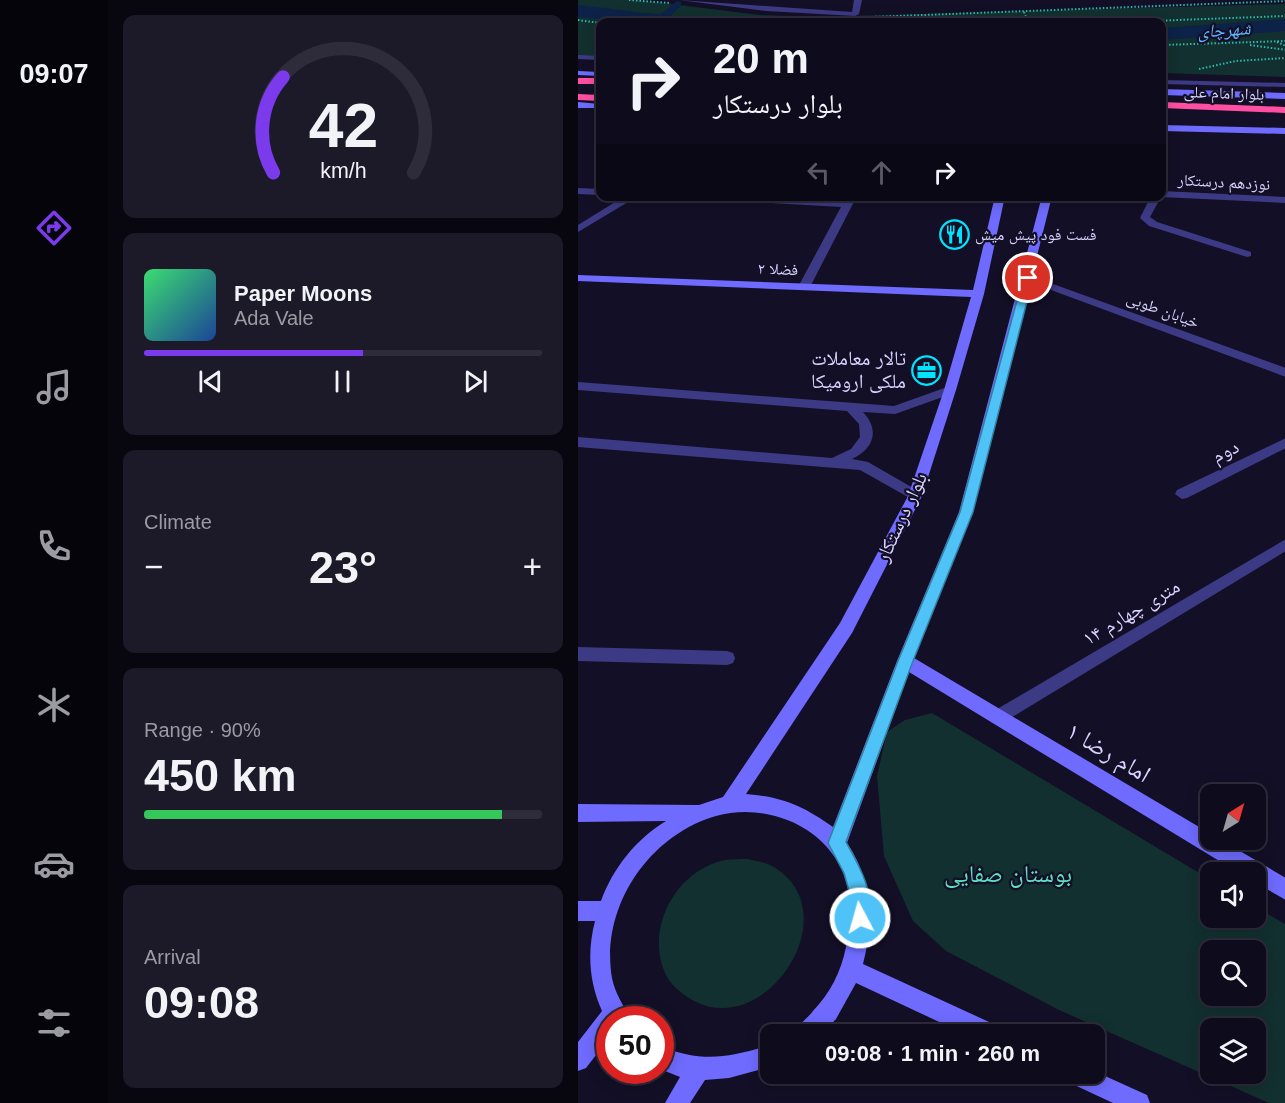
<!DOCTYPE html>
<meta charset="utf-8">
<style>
body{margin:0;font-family:Arial,"Noto Naskh Arabic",sans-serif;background:#1c1929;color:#f1f3f6;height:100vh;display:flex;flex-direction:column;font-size:22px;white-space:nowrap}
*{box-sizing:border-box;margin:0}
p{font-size:20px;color:#9b9ba3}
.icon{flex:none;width:33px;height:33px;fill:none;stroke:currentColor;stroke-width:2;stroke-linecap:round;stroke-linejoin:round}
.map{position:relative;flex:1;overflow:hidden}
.panel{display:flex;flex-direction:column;gap:15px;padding:15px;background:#08060f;width:470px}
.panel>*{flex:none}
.hud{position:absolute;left:18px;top:18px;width:570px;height:183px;border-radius:12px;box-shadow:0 3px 15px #0003,0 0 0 2px #2e2b3b;background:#0e0b1c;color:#f1f3f6;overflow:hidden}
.needle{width:39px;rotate:37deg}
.controls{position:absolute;left:622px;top:784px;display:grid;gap:12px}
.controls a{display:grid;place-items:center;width:66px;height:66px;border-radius:12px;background:#0e0b1c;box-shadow:0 3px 15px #0003,0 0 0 2px #2e2b3b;font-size:30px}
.speed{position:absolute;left:18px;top:1006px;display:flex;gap:12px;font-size:30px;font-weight:700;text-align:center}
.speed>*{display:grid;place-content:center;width:78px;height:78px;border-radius:50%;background:#0e0b1c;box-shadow:0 3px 15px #0003,0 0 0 2px #2e2b3b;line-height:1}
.speed .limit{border:9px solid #d22;background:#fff;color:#111}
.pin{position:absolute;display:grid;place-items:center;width:51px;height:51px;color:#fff;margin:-26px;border:3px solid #fff;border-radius:50%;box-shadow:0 2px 6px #0007}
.me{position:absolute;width:66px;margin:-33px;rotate:354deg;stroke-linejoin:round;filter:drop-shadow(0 0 4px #0008)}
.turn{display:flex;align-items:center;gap:21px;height:126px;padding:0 18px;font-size:27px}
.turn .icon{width:78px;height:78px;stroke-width:2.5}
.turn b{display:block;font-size:42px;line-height:51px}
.lanes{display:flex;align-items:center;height:57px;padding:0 18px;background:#0003;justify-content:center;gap:30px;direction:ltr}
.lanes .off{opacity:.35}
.big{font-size:45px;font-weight:800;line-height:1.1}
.panel .tile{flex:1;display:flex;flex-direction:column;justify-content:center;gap:9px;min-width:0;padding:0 21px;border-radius:12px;background:#1c1929}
.panel .dial{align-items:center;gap:0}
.dial svg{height:156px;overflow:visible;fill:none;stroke:#2e2b3b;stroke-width:7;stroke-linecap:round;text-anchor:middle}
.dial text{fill:#f1f3f6;stroke:none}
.song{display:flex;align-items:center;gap:18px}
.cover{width:72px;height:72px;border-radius:9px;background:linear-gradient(135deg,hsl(140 70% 55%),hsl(220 70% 35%))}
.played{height:6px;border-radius:3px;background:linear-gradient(90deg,#7c3aed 55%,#2e2b3b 55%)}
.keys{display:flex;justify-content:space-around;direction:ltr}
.heat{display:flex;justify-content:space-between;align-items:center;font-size:33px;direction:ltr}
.charge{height:9px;border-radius:4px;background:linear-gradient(90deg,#34c759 90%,#2e2b3b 0)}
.trip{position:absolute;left:182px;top:1024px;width:345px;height:60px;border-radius:12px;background:#0e0b1c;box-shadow:0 3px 15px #0003,0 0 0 2px #2e2b3b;font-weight:800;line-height:60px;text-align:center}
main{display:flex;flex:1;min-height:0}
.menu{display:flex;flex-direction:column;width:108px;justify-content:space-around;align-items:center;background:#06040b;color:#9b9ba3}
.menu .icon{width:42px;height:42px}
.menu .active{color:#7c3aed}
.menu b{font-size:27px;color:#f1f3f6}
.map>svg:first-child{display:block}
.green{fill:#12302f;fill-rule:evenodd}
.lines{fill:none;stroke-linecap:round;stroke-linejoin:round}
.canal{fill:#0c2248;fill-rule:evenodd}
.river{fill:#0c2248;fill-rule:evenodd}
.path{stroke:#2fb8b0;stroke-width:2;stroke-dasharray:1.5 2;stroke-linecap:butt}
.lane{fill:#3d3a85;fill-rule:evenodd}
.street{fill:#3d3a85;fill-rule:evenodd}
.secondary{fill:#6f6bff;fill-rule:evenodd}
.highway{fill:#ff4fa3;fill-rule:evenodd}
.route{fill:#4fc3f7;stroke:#337fa1;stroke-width:1.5}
.labels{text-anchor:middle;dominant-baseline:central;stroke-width:4.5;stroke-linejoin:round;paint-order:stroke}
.far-street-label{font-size:16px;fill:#d9d4ff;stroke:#130f26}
.far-poi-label{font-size:16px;fill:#d9d4ff;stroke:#130f26;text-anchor:start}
.far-water-label{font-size:18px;font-style:italic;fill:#62b6ff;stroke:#130f26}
.poi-label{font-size:20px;fill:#d9d4ff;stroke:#130f26;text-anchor:end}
.street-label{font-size:20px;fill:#d9d4ff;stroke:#130f26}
.near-street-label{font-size:24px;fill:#d9d4ff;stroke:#130f26}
.near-park-label{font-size:24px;fill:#5fe0c0;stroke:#130f26}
</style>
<main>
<nav class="menu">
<b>09:07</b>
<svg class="icon active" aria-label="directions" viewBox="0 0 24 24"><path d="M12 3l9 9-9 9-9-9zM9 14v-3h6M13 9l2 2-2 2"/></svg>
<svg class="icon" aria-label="music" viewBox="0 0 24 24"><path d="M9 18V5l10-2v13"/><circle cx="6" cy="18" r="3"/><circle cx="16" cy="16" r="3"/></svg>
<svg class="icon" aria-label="phone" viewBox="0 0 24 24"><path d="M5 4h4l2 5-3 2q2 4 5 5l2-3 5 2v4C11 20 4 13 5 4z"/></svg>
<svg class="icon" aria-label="climate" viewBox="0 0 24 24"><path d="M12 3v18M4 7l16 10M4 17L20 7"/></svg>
<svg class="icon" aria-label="car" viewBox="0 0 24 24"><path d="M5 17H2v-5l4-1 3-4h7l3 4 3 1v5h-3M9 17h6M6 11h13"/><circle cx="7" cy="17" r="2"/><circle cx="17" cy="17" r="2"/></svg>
<svg class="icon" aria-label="filters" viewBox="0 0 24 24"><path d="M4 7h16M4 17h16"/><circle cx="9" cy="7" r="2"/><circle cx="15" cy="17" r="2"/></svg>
</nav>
<section class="panel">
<div class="tile dial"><svg viewBox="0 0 100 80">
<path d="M14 69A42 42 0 1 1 86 69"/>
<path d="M14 69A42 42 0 0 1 19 20" stroke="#7c3aed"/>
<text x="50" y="56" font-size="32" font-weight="700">42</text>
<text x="50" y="72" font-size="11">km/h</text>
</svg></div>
<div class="tile">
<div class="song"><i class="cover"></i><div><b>Paper Moons</b><p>Ada Vale</p></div></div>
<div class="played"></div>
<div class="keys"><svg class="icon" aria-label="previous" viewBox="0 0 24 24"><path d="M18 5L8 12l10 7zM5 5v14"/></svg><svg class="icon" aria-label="pause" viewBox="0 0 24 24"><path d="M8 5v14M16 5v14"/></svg><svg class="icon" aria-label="next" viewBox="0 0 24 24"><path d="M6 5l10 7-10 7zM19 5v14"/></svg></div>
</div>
<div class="tile"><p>Climate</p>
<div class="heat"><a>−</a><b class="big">23°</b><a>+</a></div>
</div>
<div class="tile"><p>Range · 90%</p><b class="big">450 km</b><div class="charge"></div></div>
<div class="tile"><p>Arrival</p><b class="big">09:08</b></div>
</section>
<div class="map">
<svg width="708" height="1103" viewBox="0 0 708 1103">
<rect width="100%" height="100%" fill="#130f26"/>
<g class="green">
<path d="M 0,0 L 61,0 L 181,15 L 232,17 L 707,4 L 707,77 L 584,73 L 584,22 L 22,22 L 22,58 L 0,57 Z"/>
<path d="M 354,713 L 633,880 L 633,918 L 678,918 L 678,907 L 707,924 L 707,1103 L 691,1103 L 481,1010 L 368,951 L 335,921 L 306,856 L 299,776 L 309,732 L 327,720 ZM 633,951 L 678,951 L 678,996 L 633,996 ZM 633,1029 L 678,1029 L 678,1074 L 633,1074 Z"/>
<path d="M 170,859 C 177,861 185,862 192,865 C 274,908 190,1040 116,1001 C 104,994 93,986 87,973 C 67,928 98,870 147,860 C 154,859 162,859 170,859 Z"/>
</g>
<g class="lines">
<path class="canal" d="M 99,1 L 103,2 L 103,6 L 86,22 L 76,22 L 77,19 Z"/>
<g class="river">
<path d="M 0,5 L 94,16 L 101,18 L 104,22 L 48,22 L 0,17 Z"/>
<path d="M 708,19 L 708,31 L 584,40 L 584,28 Z"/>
</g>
<g class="path">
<path d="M 51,0 L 92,3"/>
<path d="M 446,12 L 450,22"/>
<path d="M 294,17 L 708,1"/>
<path d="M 0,20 L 22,23"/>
<path d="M 546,22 L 708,16"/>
<path d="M 699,42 L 708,46"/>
<path d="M 584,45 L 708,41"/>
<path d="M 672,45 L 708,50"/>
<path d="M 621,69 L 658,61 L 708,58"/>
</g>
<g class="lane">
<path d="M 0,55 L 22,56 L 22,60 L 0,59 Z"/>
<path d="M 584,80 L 708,83 L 708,87 L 584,84 Z"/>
</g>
<g class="street">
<path d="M 101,0 L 274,12 L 276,0 L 284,0 L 281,14 L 277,16 L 188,11 Z"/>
<path d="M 0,188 L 22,189 L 22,195 L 0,194 Z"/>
<path d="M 584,191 L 708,197 L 708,203 L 583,197 L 572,217 L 579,222 L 673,252 L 673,256 L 669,257 L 571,226 L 562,218 L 573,196 L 584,196 Z"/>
<path d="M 47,196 L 60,196 L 0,232 L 0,225 Z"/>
<path d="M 115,196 L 185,196 L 266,201 L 269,196 L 279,196 L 232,287 L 226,290 L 220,287 L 263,207 L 120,199 Z"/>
<path d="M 450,275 L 708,368 L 708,377 L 446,280 L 446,276 Z"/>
<path d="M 0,382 L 316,406 L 372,386 L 378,390 L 376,393 L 317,414 L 285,412 C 302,430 296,449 274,459 L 290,462 L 342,492 L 344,496 L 337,501 L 282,470 L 0,447 L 0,437 L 254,458 L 273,449 L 282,437 L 281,424 L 269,411 L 0,390 Z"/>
<path d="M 708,438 L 708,448 L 609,498 L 604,499 L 597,494 L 599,490 Z"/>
<path d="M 708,539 L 708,551 L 426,722 L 420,725 L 414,722 L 411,717 L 414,712 Z"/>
<path d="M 0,647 L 149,651 L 155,653 L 157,658 L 155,663 L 149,665 L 0,661 Z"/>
</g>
<g class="secondary">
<path d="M 0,71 L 22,72 L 22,76 L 0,75 Z"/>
<path d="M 584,89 L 708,93 L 708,99 L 584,95 Z"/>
<path d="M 0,102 L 22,104 L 22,108 L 0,108 Z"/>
<path d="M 584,125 L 708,128 L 708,134 L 584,131 Z"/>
<path d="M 417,196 L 427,196 L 406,294 L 378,390 L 344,496 L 274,633 L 168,794 C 205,797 225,806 255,827 L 319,661 L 381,512 L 464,196 L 474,196 L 395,512 L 336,658 L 633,834 L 633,840 L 643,840 L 708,878 L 708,900 L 678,883 L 678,873 L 661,873 L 331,672 L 269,843 C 294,880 296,922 285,964 L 422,1027 L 425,1035 L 389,1035 L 278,983 L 258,1019 L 243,1035 L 215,1035 C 219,1025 228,1020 235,1011 C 252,993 263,972 268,947 C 273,924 274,898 266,875 C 247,825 187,802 138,816 C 69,836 22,909 34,978 C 37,994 46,1005 52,1020 L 32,1020 L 32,1037 L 8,1068 L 0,1071 L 0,1042 L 24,1011 C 11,982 9,952 17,921 L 0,921 L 0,901 L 23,901 C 35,868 58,839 88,821 L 0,822 L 0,804 L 121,805 L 145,797 L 262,623 L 330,496 L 366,390 L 393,297 L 0,281 L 0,275 L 395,290 Z"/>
<path d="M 192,1045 L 192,1067 L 151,1078 L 127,1080 L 112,1103 L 87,1103 L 102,1077 L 82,1069 L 82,1046 C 124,1063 150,1058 192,1045 Z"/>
<path d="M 516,1071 L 569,1095 L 572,1103 L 535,1103 L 490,1082 L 487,1074 L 516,1074 Z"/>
</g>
<g class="highway">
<rect x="0" y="78" width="22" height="6"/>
<path d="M 0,94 L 22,95 L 22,101 L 0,100 Z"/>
<path d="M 584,102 L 708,107 L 708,113 L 584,108 Z"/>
</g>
</g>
<path class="route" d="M 450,275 L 455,278 L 395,512 L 335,661 L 268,842 C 281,865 300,898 289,925 L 282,927 L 276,925 L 273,918 L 274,901 L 266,873 L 250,843 L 320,661 L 382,512 L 445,278 Z"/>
<defs>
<symbol id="restaurant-ring" viewBox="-11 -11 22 22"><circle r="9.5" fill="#130f26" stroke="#00e5ff" stroke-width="1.5"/><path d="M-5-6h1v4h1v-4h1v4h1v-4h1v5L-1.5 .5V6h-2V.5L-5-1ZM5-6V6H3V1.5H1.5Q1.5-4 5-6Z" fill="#00e5ff"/></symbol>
<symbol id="office-ring" viewBox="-11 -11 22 22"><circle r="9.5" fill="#130f26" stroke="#00e5ff" stroke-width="1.5"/><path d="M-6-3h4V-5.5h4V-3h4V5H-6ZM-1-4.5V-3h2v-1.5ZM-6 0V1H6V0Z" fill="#00e5ff"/></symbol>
</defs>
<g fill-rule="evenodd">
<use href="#restaurant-ring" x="360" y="218" width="33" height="33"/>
<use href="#office-ring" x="332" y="354" width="33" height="33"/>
</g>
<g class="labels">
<g class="far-street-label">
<text transform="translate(646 93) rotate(2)">بلوار امام علی</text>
<text transform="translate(646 182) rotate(3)">نوزدهم درستکار</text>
<text transform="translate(200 269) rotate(2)">فضلا ۲</text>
<text transform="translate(585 310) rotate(20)">خیابان طوبی</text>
</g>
<g class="far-poi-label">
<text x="397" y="234">فست فود پیش میش</text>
</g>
<g class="far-water-label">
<text transform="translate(646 30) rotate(-4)">شهرچای</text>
</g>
<g class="poi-label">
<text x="328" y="358">تالار معاملات<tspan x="328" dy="23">ملکی ارومیکا</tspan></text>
</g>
<g class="street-label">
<text transform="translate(647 451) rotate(-27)">دوم</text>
<text transform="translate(323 517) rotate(-65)">بلوار درستکار</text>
<text transform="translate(553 612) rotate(-31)">۱۴ متری چهارم</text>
</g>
<g class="near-street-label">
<text transform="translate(531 752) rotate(31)">امام رضا ۱</text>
</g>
<g class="near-park-label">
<text x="430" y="873">بوستان صفایی</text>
</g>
</g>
</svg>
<div class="controls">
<a><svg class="needle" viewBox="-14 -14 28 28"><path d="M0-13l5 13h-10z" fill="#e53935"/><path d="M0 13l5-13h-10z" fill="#9b9ba3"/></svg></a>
<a><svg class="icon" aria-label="sound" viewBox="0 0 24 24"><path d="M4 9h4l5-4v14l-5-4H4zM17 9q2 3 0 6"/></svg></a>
<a><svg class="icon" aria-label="search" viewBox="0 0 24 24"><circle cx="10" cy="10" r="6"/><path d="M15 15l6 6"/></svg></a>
<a><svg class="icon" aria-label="layers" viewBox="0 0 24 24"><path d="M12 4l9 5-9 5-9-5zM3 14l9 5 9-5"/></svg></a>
</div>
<div class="speed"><div class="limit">50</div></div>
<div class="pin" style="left:450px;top:278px;background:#d93025"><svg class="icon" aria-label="arrive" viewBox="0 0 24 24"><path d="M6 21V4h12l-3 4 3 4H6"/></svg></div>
<svg class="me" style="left:282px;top:918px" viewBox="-20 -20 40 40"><circle r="17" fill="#4fc3f7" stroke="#fff" stroke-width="3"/><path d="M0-11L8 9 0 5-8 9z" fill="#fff"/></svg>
<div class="trip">09:08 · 1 min · 260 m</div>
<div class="hud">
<div class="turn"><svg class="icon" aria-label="right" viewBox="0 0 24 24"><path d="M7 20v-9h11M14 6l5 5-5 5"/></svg><div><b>20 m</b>بلوار درستکار</div></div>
<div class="lanes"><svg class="icon off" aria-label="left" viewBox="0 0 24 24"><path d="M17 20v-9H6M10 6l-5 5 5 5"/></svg><svg class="icon off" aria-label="ahead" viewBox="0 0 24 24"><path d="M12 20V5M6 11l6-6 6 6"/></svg><svg class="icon" aria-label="right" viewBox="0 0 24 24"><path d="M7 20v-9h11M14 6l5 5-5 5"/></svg></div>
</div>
</div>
</main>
